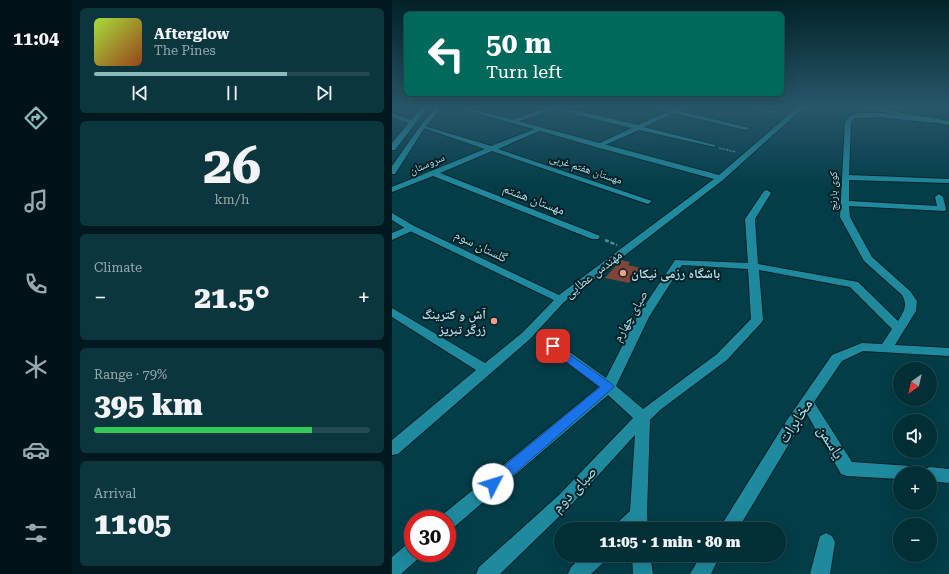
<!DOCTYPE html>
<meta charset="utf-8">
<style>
body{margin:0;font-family:"Roboto Serif","Noto Naskh Arabic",serif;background:#0c363e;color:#f1f3f6;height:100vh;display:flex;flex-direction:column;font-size:15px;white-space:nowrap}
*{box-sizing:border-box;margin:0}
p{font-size:13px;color:#96a8ad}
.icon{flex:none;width:22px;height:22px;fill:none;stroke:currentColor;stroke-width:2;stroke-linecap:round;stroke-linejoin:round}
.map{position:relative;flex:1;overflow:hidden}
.details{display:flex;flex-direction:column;gap:8px;padding:8px;background:#01191e;width:320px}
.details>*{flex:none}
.guide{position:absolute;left:12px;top:12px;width:380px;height:84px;border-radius:6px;box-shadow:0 4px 16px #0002,0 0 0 1px #234a51;background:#00695c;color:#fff;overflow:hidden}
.needle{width:26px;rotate:214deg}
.controls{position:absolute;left:501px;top:362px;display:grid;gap:8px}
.controls a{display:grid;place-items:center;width:44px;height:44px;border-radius:50%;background:#022e36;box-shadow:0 4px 16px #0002,0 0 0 1px #234a51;font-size:20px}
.speed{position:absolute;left:12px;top:510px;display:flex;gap:8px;font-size:20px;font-weight:700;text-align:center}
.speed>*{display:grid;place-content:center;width:52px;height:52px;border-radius:50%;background:#022e36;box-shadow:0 4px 16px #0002,0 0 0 1px #234a51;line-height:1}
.speed .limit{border:6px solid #d22;background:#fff;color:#111}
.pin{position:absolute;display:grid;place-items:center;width:34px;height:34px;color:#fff;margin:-17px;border-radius:8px;box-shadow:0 2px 6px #0006}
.me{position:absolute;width:44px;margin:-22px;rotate:50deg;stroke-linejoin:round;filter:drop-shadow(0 0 3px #0008)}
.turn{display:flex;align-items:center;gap:14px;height:84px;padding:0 16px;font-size:18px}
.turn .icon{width:52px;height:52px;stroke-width:2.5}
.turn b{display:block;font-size:28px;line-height:34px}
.big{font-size:30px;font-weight:800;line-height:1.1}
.details .card{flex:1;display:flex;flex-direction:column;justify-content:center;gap:6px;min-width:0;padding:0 14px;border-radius:6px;background:#0c363e}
.details .dial{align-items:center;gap:0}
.dial b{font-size:52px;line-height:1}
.song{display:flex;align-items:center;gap:12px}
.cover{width:48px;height:48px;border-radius:6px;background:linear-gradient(135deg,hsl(80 70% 55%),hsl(20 70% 35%))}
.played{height:4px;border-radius:2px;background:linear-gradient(90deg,#8bbbb9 70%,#234a51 70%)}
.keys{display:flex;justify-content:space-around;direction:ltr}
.heat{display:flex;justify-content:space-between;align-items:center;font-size:22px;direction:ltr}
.charge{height:6px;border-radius:3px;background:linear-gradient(90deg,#34c759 79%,#234a51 0)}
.trip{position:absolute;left:162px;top:522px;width:232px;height:40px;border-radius:20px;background:#022e36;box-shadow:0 4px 16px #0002,0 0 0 1px #234a51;font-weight:800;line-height:40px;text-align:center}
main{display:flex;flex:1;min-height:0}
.tab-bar{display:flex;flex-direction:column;width:72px;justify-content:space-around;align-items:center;background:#011216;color:#96a8ad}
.tab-bar .icon{width:28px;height:28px}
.tab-bar .current{color:#8bbbb9}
.tab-bar b{font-size:18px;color:#f1f3f6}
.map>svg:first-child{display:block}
.green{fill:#7f4538}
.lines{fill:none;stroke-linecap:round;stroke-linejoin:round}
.minor-casing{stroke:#032228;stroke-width:2}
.tertiary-casing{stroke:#032228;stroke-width:2}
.primary-casing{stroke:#032228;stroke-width:2}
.path-far1{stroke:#568994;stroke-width:1.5;stroke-dasharray:2.5 1;stroke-linecap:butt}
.path{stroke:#568994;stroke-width:2.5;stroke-dasharray:4 2;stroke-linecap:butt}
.minor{fill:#1f899d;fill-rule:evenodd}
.tertiary{fill:#1f899d;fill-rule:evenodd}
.primary{fill:#1e9575;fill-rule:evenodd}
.route{fill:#1a73e8;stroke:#114b97}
.poi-dot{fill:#f49e89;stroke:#032228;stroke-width:1.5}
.labels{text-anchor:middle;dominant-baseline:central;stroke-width:4;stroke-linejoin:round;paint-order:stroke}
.far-street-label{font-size:11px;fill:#b1dde7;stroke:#032228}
.street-label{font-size:13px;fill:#b1dde7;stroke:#032228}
.poi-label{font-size:13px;font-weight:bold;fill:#b1dde7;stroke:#032228;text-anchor:start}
.near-street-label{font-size:16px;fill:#b1dde7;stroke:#032228}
</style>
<main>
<nav class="tab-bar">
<b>11:04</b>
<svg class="icon current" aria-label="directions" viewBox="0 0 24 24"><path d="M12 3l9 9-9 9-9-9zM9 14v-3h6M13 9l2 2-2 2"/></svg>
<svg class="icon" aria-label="music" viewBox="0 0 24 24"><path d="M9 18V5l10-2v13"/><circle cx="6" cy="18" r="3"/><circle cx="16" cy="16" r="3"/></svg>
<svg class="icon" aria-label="phone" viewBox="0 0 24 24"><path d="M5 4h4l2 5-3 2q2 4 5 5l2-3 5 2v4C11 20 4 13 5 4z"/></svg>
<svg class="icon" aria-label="climate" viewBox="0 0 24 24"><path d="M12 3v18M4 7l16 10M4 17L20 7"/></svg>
<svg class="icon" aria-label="car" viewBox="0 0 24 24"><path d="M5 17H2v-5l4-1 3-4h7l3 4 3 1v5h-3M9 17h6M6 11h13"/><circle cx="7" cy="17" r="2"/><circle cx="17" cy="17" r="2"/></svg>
<svg class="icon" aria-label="filters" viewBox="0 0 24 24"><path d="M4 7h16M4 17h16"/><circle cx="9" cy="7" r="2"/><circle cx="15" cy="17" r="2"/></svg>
</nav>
<section class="details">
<div class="card">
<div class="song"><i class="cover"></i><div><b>Afterglow</b><p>The Pines</p></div></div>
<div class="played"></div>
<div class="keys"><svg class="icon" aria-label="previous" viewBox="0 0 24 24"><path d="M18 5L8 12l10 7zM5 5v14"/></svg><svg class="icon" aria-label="pause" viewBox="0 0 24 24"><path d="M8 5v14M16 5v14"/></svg><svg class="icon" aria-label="next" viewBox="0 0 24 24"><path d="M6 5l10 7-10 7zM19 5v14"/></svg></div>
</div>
<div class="card dial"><b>26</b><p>km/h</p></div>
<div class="card"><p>Climate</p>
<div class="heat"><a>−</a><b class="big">21.5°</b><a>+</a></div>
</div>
<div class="card"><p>Range · 79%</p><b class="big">395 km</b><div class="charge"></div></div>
<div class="card"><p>Arrival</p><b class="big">11:05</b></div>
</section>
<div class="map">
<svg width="557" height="574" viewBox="0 0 557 574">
<rect width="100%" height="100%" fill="#033d48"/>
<path class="green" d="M 229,260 L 238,262 L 236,265 L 248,268 L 237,283 L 213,278 Z"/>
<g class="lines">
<defs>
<g id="minor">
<path d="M 156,107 L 169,107 L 246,125 L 276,112 L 260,107 L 281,109 L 287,107 L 294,107 L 288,111 L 357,128 L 354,130 L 282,113 L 252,127 L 323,145 L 323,147 L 247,130 L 206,148 L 202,146 L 204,145 L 240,128 L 162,109 L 121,123 L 116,122 Z"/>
<path d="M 352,107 L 363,107 L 383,112 L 380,114 Z"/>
<path d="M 0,113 L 22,121 L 23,122 L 20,124 L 0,117 Z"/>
<path d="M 469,113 L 488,113 L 541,119 L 544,121 L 541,123 L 488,117 L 462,118 L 459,122 L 457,175 L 557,179 L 557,183 L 457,180 L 457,201 L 545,206 L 543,197 L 547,194 L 551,197 L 554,209 L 553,211 L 457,206 L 458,217 L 480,257 L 518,291 L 525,301 L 524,311 L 503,345 L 557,348 L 557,356 L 471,351 L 450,361 L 422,402 L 460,462 L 519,466 L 525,468 L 527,473 L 508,473 L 508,479 L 455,476 L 449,474 L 415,414 L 346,529 L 327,529 L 395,420 L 440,355 L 470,343 L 490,344 L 500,329 L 458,287 L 367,270 L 371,320 L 369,323 L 335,360 L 268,410 L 258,420 L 255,514 L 256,529 L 222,529 L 225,523 L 238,511 L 243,435 L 179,505 L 108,574 L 84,574 L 87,567 L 167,495 L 241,418 L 216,395 L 61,528 L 55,530 L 55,519 L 48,519 L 49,516 L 207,387 L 157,349 L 155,346 L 157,343 L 165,343 L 214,378 L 245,317 L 283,260 L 356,263 L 353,219 L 372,191 L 375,190 L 379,193 L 363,219 L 366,264 L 466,282 L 506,321 C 512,312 516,305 510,295 L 472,261 L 448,217 L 453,122 L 458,116 ZM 290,265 L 356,269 L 359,319 L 325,354 L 251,409 L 224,386 L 257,317 Z"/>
<path d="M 29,125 L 99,146 L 143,129 L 147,129 L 147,131 L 106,149 L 260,201 L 256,204 L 253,203 L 100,151 L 48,173 L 206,235 L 208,237 L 206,239 L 200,239 L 41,176 L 0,192 L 0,187 L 93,149 L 29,127 Z"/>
<path d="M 19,225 L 22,226 L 22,230 L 0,240 L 0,233 Z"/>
<path d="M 168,297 L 174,300 L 172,302 L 138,339 L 6,454 L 0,455 L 0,440 L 84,370 L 0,317 L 0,308 L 93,363 L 130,333 L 164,298 Z"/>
<path d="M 538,467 L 557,469 L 557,483 L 538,481 L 538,473 L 530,473 L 532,469 Z"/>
<path d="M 434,533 L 440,536 L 443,542 L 438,574 L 418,574 L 428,536 Z"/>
<path d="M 21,542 L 21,553 L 29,553 L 28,557 L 9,574 L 0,574 L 0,557 L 14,545 Z"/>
<path d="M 192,555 L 214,555 L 212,562 L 199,574 L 176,574 L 179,567 Z"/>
<path d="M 240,555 L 258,555 L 261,574 L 241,574 Z"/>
<path d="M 309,555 L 328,555 L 319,574 L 298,574 Z"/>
</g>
<g id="tertiary">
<path d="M 30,107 L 36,107 L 3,150 L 0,150 L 0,143 Z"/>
<path d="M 44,107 L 50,107 L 33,127 L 3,174 L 0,174 L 0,166 L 29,125 Z"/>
<path d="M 64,107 L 73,107 L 327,175 L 406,107 L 412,107 L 331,180 L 172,302 L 168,303 L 16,230 L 0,220 L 0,213 L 22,226 L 167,295 L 322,179 L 204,147 Z"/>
</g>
<path id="primary" d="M 467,107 L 478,107 L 557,121 L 557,125 Z"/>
</defs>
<use href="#minor" class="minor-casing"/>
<use href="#tertiary" class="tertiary-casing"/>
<use href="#primary" class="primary-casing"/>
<path class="path-far1" d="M 327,148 L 344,152"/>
<path class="path" d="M 213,240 L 225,245"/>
<use href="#minor" class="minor"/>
<use href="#tertiary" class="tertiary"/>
<use href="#primary" class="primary"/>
</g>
<linearGradient id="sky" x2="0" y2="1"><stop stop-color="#022228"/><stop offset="0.57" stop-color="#28576a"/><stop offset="1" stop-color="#28576a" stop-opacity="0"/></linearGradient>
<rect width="557" height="187" fill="url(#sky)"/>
<path class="route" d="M 161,343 L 220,384 L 222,387 L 106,488 L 101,490 L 96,488 L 94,484 L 96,479 L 208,387 L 157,349 L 156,346 Z"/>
<g class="poi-dot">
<circle cx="231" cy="273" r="4"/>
<circle cx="102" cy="321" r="4"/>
</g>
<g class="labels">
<g class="far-street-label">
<text transform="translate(35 164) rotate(-23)">سروستان</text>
<text transform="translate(194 169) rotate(18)">مهستان هفتم غربی</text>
<text transform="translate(441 191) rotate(-90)">کوی بارنج</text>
</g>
<g class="street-label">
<text transform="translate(142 199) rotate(21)">مهستان هشتم</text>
<text transform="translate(89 246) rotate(26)">گلستان سوم</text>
<text transform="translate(201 274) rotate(-38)">مهندس عطایی</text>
<text transform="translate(238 316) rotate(-60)">صبای چهارم</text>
</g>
<g class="poi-label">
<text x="239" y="273">باشگاه رزمی نیکان</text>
<text x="94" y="314" text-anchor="end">آش و کترینگ<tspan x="94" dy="15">زرگر تبریز</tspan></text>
</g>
<g class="near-street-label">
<text transform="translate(403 421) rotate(-57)">مخابرات</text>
<text transform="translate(439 442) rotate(59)">یاسمن</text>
<text transform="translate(182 489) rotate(-46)">صبای دوم</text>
</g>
</g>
</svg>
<div class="controls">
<a><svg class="needle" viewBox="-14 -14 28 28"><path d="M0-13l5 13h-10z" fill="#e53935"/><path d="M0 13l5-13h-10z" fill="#96a8ad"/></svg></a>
<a><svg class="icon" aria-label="sound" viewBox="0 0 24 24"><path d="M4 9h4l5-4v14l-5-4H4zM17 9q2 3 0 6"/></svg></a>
<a>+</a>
<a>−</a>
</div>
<div class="speed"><div class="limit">30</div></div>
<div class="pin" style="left:161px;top:346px;background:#d93025"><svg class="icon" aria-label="arrive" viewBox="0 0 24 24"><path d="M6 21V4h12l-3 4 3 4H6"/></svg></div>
<svg class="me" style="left:101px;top:484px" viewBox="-20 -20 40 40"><circle r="19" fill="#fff"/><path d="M0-13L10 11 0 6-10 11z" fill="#1a73e8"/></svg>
<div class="trip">11:05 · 1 min · 80 m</div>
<div class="guide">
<div class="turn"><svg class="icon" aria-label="left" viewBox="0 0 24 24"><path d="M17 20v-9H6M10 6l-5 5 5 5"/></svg><div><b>50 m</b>Turn left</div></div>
</div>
</div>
</main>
